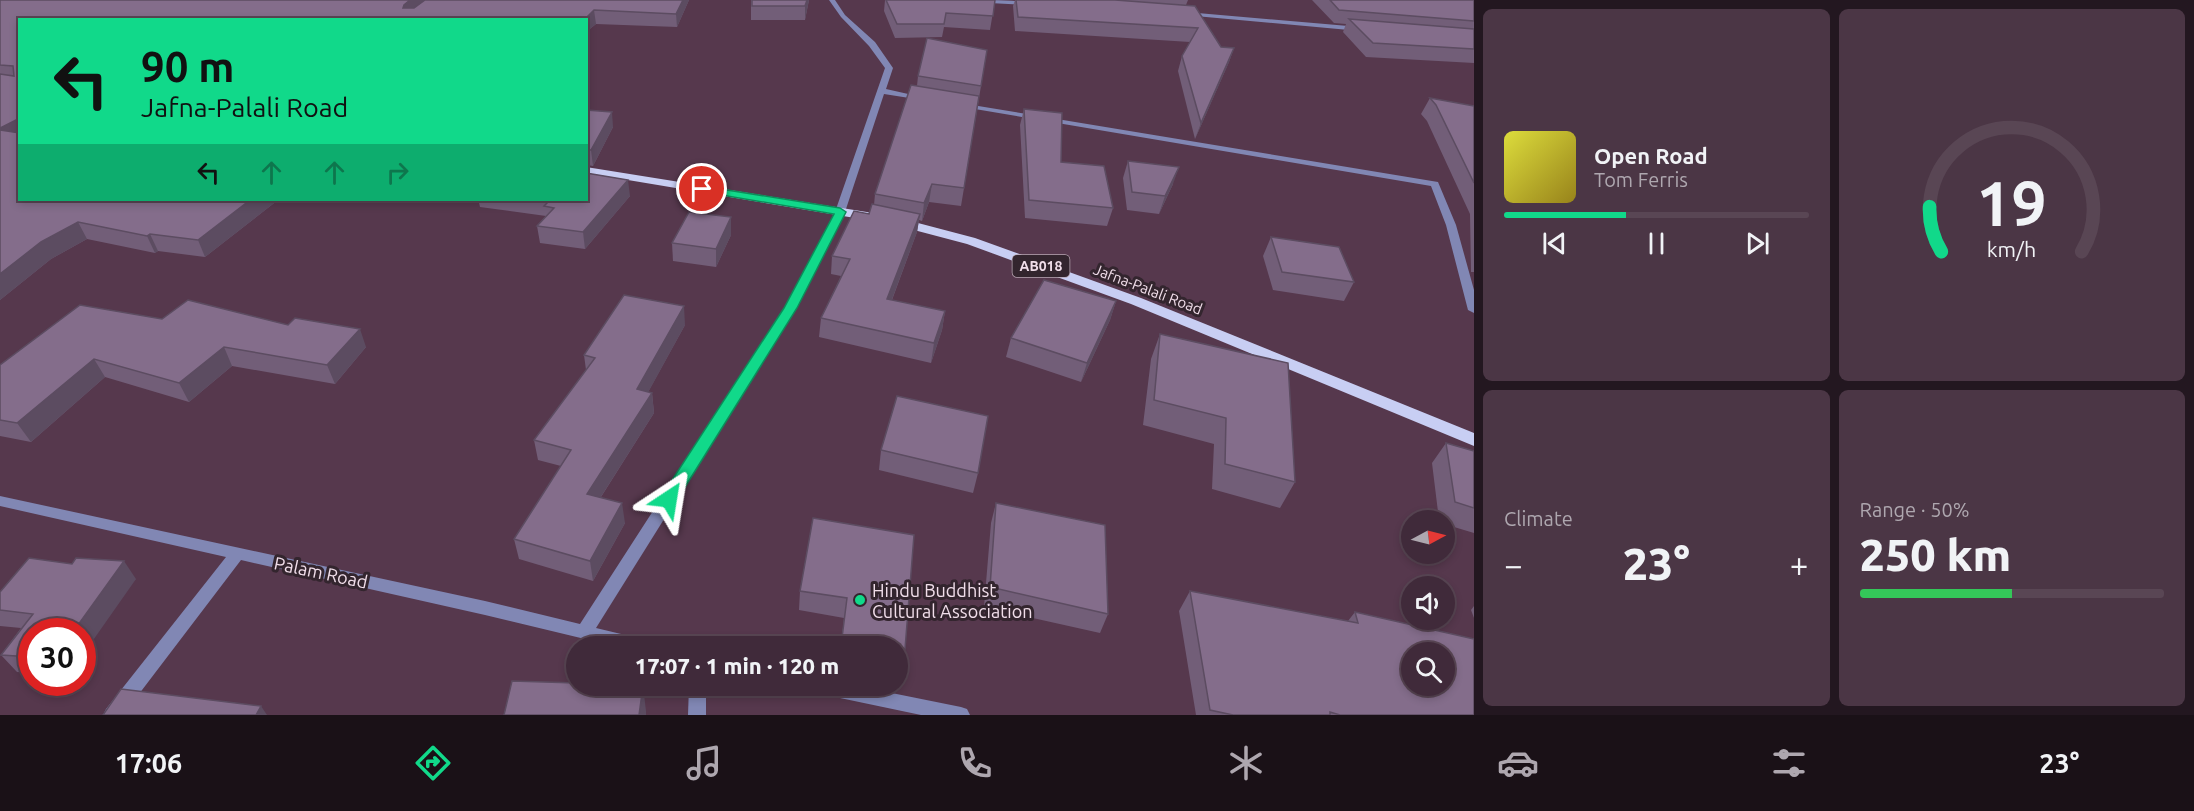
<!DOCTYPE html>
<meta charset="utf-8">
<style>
body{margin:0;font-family:Ubuntu,sans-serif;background:#4b3645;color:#f1f3f6;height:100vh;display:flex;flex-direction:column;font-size:22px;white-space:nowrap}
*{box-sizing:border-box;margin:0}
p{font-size:20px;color:#aea7af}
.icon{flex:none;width:33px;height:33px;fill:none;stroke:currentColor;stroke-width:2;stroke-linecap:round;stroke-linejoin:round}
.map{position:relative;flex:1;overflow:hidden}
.panel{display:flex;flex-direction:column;gap:9px;padding:9px;background:#231720;width:720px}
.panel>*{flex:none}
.top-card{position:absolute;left:18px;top:18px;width:570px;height:183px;border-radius:0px;box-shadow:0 3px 9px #0003,0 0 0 2px #594654;background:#11d98a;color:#111;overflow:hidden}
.needle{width:39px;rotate:83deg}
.buttons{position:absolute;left:1401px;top:510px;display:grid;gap:12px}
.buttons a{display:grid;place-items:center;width:54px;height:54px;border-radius:50%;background:#402a3a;box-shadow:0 3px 9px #0003,0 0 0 2px #594654;font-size:30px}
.speed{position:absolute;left:18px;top:618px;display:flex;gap:12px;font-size:30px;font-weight:700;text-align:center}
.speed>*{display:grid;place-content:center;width:78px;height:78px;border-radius:50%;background:#402a3a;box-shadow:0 3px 9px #0003,0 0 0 2px #594654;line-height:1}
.speed .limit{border:9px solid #d22;background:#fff;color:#111}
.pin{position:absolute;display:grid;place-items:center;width:51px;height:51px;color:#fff;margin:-26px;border:3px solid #fff;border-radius:50%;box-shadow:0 2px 6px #0007}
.me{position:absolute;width:66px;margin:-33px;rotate:33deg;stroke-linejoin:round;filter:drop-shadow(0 0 4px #0008)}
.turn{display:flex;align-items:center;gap:21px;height:126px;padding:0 24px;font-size:27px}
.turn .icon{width:78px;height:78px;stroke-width:2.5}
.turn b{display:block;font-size:42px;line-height:51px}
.lanes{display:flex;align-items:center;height:57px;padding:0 24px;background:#0003;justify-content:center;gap:30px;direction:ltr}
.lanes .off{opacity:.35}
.big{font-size:45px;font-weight:800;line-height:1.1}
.panel .tile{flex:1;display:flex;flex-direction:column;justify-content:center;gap:9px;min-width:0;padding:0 21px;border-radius:9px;background:#4b3645}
.panel .dial{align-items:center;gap:0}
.dial svg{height:156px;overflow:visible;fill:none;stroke:#594654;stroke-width:7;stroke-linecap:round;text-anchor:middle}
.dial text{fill:#f1f3f6;stroke:none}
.song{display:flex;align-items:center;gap:18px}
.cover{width:72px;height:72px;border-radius:9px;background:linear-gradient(135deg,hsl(60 70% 55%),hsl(50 70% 35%))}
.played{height:6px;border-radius:3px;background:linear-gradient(90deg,#11d98a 40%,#594654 40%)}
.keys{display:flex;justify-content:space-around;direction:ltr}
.heat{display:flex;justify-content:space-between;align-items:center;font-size:33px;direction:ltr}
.charge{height:9px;border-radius:4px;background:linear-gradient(90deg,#34c759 50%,#594654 0)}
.panel .tiles{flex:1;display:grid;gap:9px;grid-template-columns:repeat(2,1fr)}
.trip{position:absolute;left:566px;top:636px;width:342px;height:60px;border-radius:30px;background:#402a3a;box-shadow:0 3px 9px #0003,0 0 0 2px #594654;font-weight:800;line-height:60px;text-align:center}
.tab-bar{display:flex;height:96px;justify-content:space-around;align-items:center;background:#1a1117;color:#aea7af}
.tab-bar .icon{width:42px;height:42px}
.tab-bar .selected{color:#11d98a}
.tab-bar b{font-size:27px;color:#f1f3f6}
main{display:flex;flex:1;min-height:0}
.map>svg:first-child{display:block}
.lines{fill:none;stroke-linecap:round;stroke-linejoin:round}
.minor{fill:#8187b4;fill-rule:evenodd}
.primary{fill:#c8cef3;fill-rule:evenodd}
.wall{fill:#725e78}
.shaded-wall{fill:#5c4c61}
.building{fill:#846d8b;stroke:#5c4c61;stroke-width:1.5;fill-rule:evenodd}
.route{fill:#11d98a;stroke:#0b8d5a;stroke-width:1.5}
.poi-dot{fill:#11d98a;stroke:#33252e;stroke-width:2}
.labels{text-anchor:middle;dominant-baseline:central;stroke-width:6;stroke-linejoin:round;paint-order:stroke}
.shield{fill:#33252e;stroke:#b8a6b2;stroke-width:1.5}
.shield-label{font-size:14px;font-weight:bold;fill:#f1deea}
.street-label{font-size:15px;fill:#f1deea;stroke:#33252e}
.near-street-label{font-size:18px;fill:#f1deea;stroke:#33252e}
.near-poi-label{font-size:18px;fill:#f1deea;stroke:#33252e;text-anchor:start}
</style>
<main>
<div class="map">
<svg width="1474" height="715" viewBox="0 0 1474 715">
<rect width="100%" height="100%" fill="#56384d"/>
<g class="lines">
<g class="minor">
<path d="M 829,0 L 835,0 L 845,15 L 875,42 L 893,68 L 886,89 L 926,98 L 922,100 L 884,94 L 845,212 L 796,308 L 596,628 L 642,639 L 648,641 L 650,646 L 614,646 L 485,615 L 241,560 L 123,715 L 103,715 L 106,709 L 226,557 L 0,506 L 0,496 L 485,601 L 580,624 L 784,308 L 835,212 L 885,68 L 869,46 L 841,17 Z"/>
<path d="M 967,0 C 984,0 1017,0 1031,3 L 1028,5 L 970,2 Z"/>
<path d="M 1186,12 L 1360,27 L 1363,29 L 1360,31 L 1184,15 L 1183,14 Z"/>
<path d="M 960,103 L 1438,182 L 1456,225 L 1474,290 L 1474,313 L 1468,310 L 1446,225 L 1431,186 L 963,107 L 959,105 Z"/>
<path d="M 689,686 L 706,686 L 706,715 L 688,715 Z"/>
<path d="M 812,686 L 857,686 L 961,707 L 967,709 L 970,715 L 921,715 L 821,694 L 815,692 Z"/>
</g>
<g class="primary">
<path d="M 586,167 L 873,213 L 879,217 L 873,221 L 586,173 Z"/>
<path d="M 899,218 L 975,238 L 1141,298 L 1474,433 L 1474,446 L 1131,304 L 967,244 L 895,225 L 893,222 Z"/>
</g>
</g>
<g class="wall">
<path d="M 0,0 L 689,0 L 677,27 L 596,24 L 586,32 L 586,20 L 20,20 L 20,200 L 278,200 L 205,257 L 158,251 L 155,253 L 87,239 L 51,259 L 0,300 Z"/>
<path d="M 751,0 L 809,0 L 805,20 L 751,20 Z"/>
<path d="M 885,0 L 995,0 L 990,30 L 944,27 L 942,37 L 895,38 L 884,11 Z"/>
<path d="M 1015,0 L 1188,0 L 1186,5 L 1221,47 L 1234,48 L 1229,62 L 1195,139 L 1178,71 L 1182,56 L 1190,42 L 1015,31 L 1013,6 Z"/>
<path d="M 1312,0 L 1474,0 L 1474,63 L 1366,57 L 1343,32 L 1346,24 L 1334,23 Z"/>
<path d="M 987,50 L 961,206 L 929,202 L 922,221 L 919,220 L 917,232 L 892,300 L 945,311 L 942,330 L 931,363 L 819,337 L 821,318 L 841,276 L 831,274 L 832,256 L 869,214 L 874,205 L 875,194 L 917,86 L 918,76 Z"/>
<path d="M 1430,98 L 1474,106 L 1474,272 L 1471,272 L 1470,214 L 1427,121 L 1421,114 Z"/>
<path d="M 1024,109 L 1061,162 L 1113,208 L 1107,226 L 1025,218 L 1020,125 Z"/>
<path d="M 586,110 L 613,127 L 593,166 L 587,165 L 588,173 L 630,196 L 585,249 L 540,243 L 537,226 L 546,216 L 480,207 L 479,203 L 455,200 L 586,200 Z"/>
<path d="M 1128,161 L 1173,184 L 1159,214 L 1127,210 L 1123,178 Z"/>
<path d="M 731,235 L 716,267 L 673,261 L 672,243 Z"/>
<path d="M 1271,237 L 1354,282 L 1344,301 L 1273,290 L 1263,256 Z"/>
<path d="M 1116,301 L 1110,320 L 1081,382 L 1006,357 L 1011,338 Z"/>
<path d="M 162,319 L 366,347 L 335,384 L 232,366 L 189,402 L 105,377 L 31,442 L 0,436 L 0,365 Z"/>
<path d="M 685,325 L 648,392 L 652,393 L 654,413 L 601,497 L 625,523 L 593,581 L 519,559 L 514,539 L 561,466 L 538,460 L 534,440 L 586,370 L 584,355 Z"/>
<path d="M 1160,334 L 1295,482 L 1280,508 L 1212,489 L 1214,444 L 1143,425 L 1151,359 Z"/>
<path d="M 1446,443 L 1474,451 L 1474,533 L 1444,524 L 1444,520 L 1439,520 L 1432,463 Z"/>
<path d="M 881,450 L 978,473 L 973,493 L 879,470 Z"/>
<path d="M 996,503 L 1108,614 L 1100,633 L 984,607 L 991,523 Z"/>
<path d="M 813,518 L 905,649 L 901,669 L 897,668 L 897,646 L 841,646 L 844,618 L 799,610 L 800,591 Z"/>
<path d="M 136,579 L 32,632 L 32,673 L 17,672 L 1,655 L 21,628 L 0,626 L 0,592 Z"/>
<path d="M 1190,591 L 1348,621 L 1355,612 L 1474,715 L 1196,715 L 1179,611 Z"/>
<path d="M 1474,606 L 1474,618 L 1471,610 Z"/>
</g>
<g class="shaded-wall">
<path d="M 410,0 L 429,0 L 407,18 L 403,8 L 404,5 Z"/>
<path d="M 683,0 L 689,0 L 677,27 L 676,14 Z"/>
<path d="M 807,0 L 809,0 L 805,20 L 805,6 Z"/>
<path d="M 594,10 L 596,24 L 586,32 L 586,20 L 584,20 Z"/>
<path d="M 1234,48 L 1229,62 L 1195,139 L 1201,123 Z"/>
<path d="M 612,112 L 613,127 L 593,166 L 591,150 Z"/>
<path d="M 20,118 L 20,138 L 0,136 L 0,128 Z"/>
<path d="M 1179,167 L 1173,184 L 1159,214 L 1165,196 Z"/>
<path d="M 628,180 L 630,196 L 585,249 L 583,232 Z"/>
<path d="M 932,184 L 929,202 L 922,221 L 924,203 Z"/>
<path d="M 250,200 L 278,200 L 205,257 L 198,240 Z"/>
<path d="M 920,214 L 917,232 L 885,318 L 887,299 Z"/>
<path d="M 731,217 L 731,235 L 716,267 L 716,249 Z"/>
<path d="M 78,222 L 87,239 L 51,259 L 0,300 L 0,274 L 41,242 Z"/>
<path d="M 150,234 L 158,251 L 155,253 L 147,236 Z"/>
<path d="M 1116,301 L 1110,320 L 1081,382 L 1087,363 Z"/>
<path d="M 684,306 L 685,325 L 639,409 L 637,389 Z"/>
<path d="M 945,311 L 942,330 L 931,363 L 934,343 Z"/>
<path d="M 360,329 L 366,347 L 335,384 L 327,365 Z"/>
<path d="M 224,347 L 232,366 L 189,402 L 179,383 Z"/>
<path d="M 94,359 L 105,377 L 31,442 L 17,423 Z"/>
<path d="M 652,393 L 654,413 L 590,514 L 587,494 Z"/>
<path d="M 622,503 L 625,523 L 593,581 L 590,561 Z"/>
<path d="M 124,561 L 136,579 L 82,656 L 82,632 L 73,632 Z"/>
<path d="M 643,686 L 646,711 L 646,715 L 639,715 Z"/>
<path d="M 261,706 L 267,715 L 256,715 Z"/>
</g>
<g class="building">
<path d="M 0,0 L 410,0 L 404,5 L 403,8 L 414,8 L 425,0 L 683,0 L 676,14 L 594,10 L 584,20 L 20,20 L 20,118 L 0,128 L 0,74 L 14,76 L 13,66 L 0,65 Z"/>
<path d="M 752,0 L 807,0 L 805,6 L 752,6 Z"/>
<path d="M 886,0 L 995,0 L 993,16 L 946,13 L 944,24 L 897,24 Z"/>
<path d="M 1016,0 L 1115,0 L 1195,6 L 1221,47 L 1234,48 L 1201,123 L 1182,56 L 1198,28 L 1018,17 Z"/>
<path d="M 1330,0 L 1474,0 L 1474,21 L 1339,10 Z"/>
<path d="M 1349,19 L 1474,29 L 1474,49 L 1373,43 Z"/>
<path d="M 927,38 L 987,50 L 981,86 L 918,76 Z"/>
<path d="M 911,85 L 979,96 L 964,188 L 932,184 L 924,203 L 875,194 Z"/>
<path d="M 1430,98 L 1474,106 L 1474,183 L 1436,105 Z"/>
<path d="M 1024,109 L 1062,113 L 1061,162 L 1104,166 L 1113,208 L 1029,200 Z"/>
<path d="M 586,110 L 612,112 L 591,150 L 586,150 Z"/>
<path d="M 0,130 L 20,133 L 20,200 L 250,200 L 198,240 L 150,234 L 147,236 L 78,222 L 41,242 L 0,274 Z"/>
<path d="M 1128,161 L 1179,167 L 1165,196 L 1132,192 Z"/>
<path d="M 586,173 L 628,180 L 583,232 L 537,226 L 554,208 L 544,206 L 550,200 L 547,200 L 586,200 Z"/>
<path d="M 872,204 L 920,214 L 887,299 L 945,311 L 934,343 L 821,318 L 850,259 L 832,256 L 854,211 L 869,214 Z"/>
<path d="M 689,212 L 731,217 L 716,249 L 672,243 Z"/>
<path d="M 1271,237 L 1339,247 L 1354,282 L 1282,272 Z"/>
<path d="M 1044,280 L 1116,301 L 1087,363 L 1011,338 Z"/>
<path d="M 624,295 L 684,306 L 637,389 L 652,393 L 587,494 L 622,503 L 590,561 L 514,539 L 571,450 L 534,440 L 595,358 L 584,355 Z"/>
<path d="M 188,300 L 288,325 L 295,318 L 360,329 L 327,365 L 224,347 L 179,383 L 94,359 L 17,423 L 0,420 L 0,365 L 80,305 L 162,319 Z"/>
<path d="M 1160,334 L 1288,363 L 1295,482 L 1225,464 L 1226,418 L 1154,400 Z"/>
<path d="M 897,396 L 988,416 L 978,473 L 881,450 Z"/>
<path d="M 1446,443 L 1474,451 L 1474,508 L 1455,502 Z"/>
<path d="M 996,503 L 1105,525 L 1108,614 L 990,587 Z"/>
<path d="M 813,518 L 914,535 L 905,649 L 897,648 L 897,646 L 890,646 L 842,638 L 847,598 L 800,591 Z"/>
<path d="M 29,558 L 72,564 L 76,558 L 124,561 L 73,632 L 32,632 L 32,657 L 1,655 L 33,614 L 0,610 L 0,592 Z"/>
<path d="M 1190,591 L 1358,623 L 1355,612 L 1474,639 L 1474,715 L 1340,715 L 1330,712 L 1330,715 L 1233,715 L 1210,710 ZM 1412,652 L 1444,652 L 1444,686 L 1412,686 Z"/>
<path d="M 512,681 L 576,683 L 576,686 L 643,686 L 639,715 L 504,715 Z"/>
<path d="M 121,689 L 261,706 L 256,715 L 103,715 Z"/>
</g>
<path class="route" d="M 702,186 L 840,208 L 846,212 L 797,308 L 675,503 L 669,505 L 663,503 L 661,499 L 663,494 L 784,308 L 834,214 L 698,191 L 697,189 Z"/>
<circle class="poi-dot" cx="860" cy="600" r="6"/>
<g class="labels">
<rect class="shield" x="1012.5" y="255" width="57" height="22" rx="4.5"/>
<g class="shield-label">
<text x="1041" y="266">AB018</text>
</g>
<g class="street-label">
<text transform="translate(1148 289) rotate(21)">Jafna-Palali Road</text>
</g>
<g class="near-street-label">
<text transform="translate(321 572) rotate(12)">Palam Road</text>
</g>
<g class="near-poi-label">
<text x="872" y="590">Hindu Buddhist<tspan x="872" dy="21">Cultural Association</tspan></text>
</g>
</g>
</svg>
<div class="buttons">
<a><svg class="needle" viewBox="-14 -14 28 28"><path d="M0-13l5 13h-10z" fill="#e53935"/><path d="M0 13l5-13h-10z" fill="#aea7af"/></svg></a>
<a><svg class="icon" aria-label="sound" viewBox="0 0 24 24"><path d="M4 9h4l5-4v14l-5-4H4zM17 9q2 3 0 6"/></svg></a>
<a><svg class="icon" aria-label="search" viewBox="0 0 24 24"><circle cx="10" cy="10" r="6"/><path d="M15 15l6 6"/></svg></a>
</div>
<div class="speed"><div class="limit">30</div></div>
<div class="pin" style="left:702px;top:189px;background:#d93025"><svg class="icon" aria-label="arrive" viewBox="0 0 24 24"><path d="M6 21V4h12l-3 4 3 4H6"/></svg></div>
<svg class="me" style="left:669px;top:499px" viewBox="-20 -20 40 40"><path d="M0-17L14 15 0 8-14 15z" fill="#11d98a" stroke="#fff" stroke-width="4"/></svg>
<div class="trip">17:07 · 1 min · 120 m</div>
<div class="top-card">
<div class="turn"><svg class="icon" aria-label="left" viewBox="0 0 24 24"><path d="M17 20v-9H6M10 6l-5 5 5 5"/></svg><div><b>90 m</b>Jafna-Palali Road</div></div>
<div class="lanes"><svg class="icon" aria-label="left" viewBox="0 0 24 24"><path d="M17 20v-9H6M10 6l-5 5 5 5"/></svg><svg class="icon off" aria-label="ahead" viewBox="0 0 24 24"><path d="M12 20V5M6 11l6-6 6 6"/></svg><svg class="icon off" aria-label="ahead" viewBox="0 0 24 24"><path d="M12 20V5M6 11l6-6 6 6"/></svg><svg class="icon off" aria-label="right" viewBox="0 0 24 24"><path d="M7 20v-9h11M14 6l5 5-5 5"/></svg></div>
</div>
</div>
<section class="panel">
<div class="tiles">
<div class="tile">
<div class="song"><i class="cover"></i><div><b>Open Road</b><p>Tom Ferris</p></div></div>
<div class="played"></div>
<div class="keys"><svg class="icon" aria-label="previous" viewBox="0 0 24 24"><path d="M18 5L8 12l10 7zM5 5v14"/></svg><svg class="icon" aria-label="pause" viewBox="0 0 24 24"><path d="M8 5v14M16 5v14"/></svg><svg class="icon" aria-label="next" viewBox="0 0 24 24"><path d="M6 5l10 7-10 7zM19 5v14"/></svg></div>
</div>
<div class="tile dial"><svg viewBox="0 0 100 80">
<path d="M14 69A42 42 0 1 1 86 69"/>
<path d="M14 69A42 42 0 0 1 8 46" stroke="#11d98a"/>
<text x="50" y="56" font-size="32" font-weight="700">19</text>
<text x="50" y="72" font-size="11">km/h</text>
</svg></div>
<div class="tile"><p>Climate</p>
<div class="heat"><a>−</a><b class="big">23°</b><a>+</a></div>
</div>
<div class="tile"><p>Range · 50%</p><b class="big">250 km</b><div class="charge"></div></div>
</div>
</section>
</main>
<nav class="tab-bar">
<b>17:06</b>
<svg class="icon selected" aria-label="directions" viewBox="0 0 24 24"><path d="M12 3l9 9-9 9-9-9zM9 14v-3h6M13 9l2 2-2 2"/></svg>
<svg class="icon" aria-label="music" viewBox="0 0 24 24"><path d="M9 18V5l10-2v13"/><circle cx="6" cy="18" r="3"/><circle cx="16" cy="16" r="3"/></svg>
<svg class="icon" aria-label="phone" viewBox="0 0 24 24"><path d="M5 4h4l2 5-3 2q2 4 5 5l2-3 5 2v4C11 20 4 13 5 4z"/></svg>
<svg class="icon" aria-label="climate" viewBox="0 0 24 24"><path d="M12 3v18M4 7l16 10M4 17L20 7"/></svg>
<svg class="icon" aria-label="car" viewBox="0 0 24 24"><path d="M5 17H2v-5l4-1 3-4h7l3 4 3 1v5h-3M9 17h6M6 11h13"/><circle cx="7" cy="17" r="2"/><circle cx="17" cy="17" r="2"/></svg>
<svg class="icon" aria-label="filters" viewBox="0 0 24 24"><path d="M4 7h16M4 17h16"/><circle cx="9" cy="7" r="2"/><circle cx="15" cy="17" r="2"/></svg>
<b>23°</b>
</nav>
